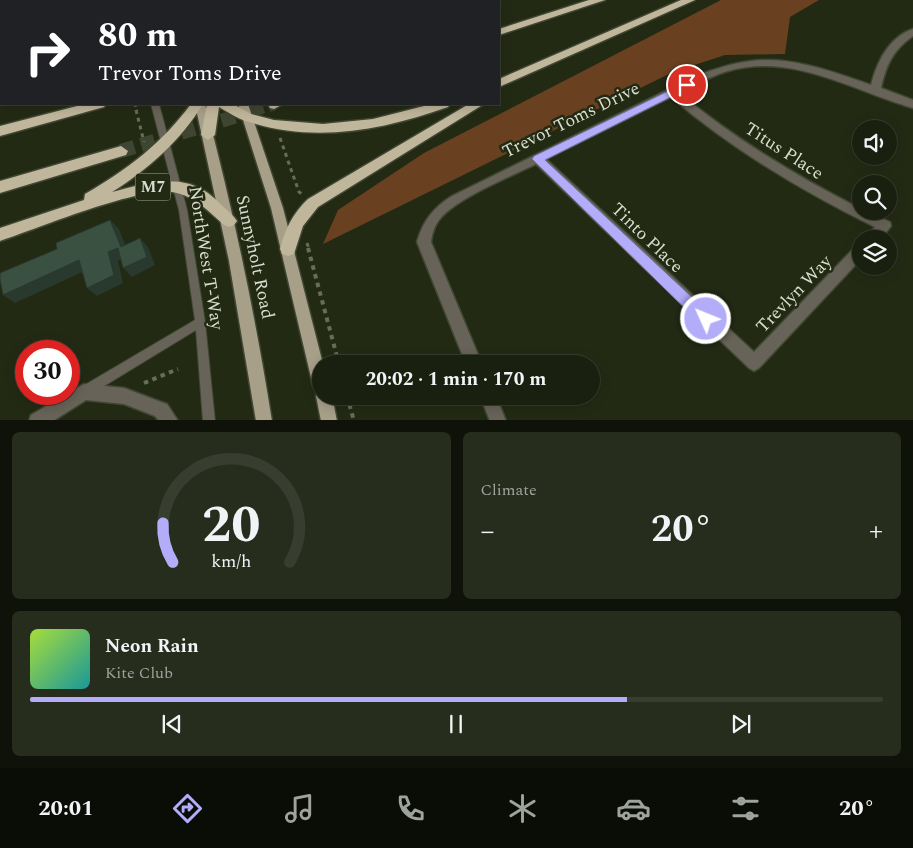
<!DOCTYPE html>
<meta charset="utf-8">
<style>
body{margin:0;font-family:Spectral,serif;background:#272d1d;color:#f1f3f6;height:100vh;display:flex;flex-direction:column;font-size:19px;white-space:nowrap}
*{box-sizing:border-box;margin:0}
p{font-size:16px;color:#9fa39e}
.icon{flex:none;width:28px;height:28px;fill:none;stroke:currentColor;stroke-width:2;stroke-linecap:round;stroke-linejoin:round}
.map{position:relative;height:420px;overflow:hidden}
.sheet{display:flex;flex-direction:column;gap:12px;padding:12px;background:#0e1208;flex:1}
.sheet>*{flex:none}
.banner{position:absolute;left:0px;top:0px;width:500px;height:105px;box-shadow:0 2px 12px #0003,0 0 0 1px #383e2f;background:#202124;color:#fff;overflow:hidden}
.buttons{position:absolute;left:852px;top:120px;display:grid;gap:10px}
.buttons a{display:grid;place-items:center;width:45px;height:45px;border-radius:50%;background:#1a200f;box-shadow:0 2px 12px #0003,0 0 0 1px #383e2f;font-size:25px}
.speed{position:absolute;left:15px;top:340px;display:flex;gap:10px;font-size:25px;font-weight:700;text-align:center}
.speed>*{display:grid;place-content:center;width:65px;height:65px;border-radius:50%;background:#1a200f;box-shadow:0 2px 12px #0003,0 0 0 1px #383e2f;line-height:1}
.speed .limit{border:8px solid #d22;background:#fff;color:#111}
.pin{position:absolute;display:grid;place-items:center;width:42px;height:42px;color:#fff;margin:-21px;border:2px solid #fff;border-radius:50%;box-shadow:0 1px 5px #0007}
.me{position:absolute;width:55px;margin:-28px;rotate:314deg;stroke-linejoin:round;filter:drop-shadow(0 0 4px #0008)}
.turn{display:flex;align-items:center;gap:18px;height:105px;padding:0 15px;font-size:22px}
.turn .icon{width:65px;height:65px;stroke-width:2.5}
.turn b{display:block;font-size:35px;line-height:42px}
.big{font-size:38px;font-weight:700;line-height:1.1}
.sheet .tile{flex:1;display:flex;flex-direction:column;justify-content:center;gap:8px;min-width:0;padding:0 18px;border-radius:8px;background:#272d1d}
.sheet .dial{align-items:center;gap:0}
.dial svg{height:130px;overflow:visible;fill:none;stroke:#383e2f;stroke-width:7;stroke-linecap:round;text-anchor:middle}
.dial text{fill:#f1f3f6;stroke:none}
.song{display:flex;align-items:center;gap:15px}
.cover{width:60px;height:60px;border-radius:8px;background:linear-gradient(135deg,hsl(80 70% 55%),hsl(180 70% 35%))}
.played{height:5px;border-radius:2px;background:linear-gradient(90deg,#b3adf9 70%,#383e2f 70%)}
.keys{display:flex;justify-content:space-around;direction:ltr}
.heat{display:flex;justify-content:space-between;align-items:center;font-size:28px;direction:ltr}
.sheet .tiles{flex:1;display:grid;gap:12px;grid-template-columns:1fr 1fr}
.tile:last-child{grid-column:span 2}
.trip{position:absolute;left:312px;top:355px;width:288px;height:50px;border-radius:25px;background:#1a200f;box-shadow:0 2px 12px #0003,0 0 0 1px #383e2f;font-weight:700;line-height:50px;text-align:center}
.tab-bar{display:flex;height:80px;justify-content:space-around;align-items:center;background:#0a0d06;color:#9fa39e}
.tab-bar .icon{width:35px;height:35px}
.tab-bar .current{color:#b3adf9}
.tab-bar b{font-size:22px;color:#f1f3f6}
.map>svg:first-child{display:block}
.green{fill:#694121}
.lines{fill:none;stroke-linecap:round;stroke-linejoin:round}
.highway-tunnel-far1{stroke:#3e4530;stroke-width:11;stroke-dasharray:11 5.5;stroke-linecap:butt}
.highway-tunnel{stroke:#3e4530;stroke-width:14;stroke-dasharray:14 7;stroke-linecap:butt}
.lane-casing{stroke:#404732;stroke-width:2}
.street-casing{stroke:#404732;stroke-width:3}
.primary-casing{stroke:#404732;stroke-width:3}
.highway-casing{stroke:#404732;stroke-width:3}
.path-far2{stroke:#676d5a;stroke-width:2.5;stroke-dasharray:3 3;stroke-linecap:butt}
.path-far1{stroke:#676d5a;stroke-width:3;stroke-dasharray:4 4;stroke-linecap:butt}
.path{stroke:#676d5a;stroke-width:4;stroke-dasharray:4.5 4.5;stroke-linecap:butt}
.lane{fill:#676358;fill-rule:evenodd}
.street{fill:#676358;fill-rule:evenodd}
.primary{fill:#a79f88;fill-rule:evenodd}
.highway{fill:#c0b69b;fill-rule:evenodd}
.shaded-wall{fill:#29392e}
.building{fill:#3a5142;stroke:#29392e}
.route{fill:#b3adf9;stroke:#7470a2}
.labels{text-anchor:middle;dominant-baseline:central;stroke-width:5;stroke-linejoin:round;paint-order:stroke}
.shield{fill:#232a14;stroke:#a2a797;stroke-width:1}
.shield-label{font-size:16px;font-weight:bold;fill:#d8ddcf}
.street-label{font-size:18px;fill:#d8ddcf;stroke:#232a14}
</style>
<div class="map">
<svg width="913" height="421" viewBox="0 0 913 421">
<rect width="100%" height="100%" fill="#232a14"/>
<path class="green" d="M 721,0 L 819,0 L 790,17 L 785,54 L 725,55 L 673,72 L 323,244 L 338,210 L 424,153 Z"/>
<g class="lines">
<path class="highway-tunnel-far1" d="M 253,111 L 274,105"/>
<path class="highway-tunnel" d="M 121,151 L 257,110"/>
<defs>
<g id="lane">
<rect x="119" y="0" width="6" height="1"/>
<path d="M 151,104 L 159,104 L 187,210 L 205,322 L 215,421 L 203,421 L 196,330 L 91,394 L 87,396 L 83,394 L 81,390 L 83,386 L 195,320 L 179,210 Z"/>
</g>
<g id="street">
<path d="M 913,29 L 913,36 C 893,50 886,65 881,88 L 913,100 L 913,108 C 854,91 792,52 728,71 C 711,76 695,85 679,93 C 735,139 796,176 861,209 L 861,211 L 866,211 L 890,222 L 891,226 L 881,239 L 866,239 L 875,227 C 802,191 733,150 671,97 L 546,159 L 754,352 L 856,246 L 861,244 L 861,259 L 759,368 L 754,371 L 749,368 L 536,164 C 510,177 456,198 439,220 C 434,227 432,234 431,242 L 482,364 L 466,364 L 417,242 C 423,221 433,208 452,196 L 698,75 C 716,69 732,63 751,61 C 791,56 834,72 871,85 C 877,62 889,37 913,29 Z"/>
<path d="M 84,384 L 124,388 L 161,402 L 167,404 L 178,421 L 159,421 L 155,416 L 124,404 L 86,400 L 53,421 L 29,421 L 31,415 Z"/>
<path d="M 480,396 L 496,396 L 506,421 L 490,421 Z"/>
</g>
<g id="primary">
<path d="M 159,0 L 168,0 L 168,1 L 160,1 Z"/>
<path d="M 197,0 L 206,0 L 206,1 L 198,1 Z"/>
<path d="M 195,104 L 205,104 C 233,209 255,314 272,421 L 256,421 L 229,261 Z"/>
<path d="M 238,104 L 248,104 L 283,208 L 323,364 L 321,364 L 321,396 L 332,396 L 337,421 L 321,421 L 316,396 L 317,392 L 313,386 L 271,208 Z"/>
</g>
<g id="highway">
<path d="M 214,0 L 225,0 L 226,1 L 215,1 Z"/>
<path d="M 589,0 L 605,0 L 499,35 L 499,29 Z"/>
<path d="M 681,0 L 695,0 L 499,87 L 499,79 Z"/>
<rect x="0" y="82" width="1" height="8"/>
<path d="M 85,104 L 106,104 L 104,107 L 0,136 L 0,126 Z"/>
<path d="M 191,104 L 203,104 C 180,141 149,169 112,192 C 144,184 178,172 208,193 C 217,200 226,209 234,217 L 237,221 L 234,225 L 229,227 L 224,225 C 209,212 197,198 177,193 C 143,184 37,229 0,241 L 0,228 L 84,200 L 85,194 C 127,170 162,143 191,104 Z"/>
<path d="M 207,104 L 233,104 L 251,114 L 274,120 L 323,124 L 373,119 L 432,104 L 450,104 L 448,107 C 383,130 314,144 246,121 C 236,118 228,112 219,107 L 215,135 L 208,140 L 201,135 Z"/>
<path d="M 268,104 L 283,104 L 274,109 L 270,108 Z"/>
<path d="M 469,104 L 484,104 L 318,207 L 303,226 L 294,254 L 288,256 L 282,254 L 280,249 C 285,229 293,213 308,199 Z"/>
<path d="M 121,146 L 128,151 L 126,155 L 0,193 L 0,181 Z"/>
</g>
</defs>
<use href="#lane" class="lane-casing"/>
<use href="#street" class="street-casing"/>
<use href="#primary" class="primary-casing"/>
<use href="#highway" class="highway-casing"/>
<path class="path-far2" d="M 135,104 L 137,111"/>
<g class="path-far1">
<path d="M 136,110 L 144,142"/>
<path d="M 280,138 L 299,192 L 302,194"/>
<path d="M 307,243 L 309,249"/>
</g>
<g class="path">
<path d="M 308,248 L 339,364"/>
<path d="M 144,383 L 178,369"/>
<path d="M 347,396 L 354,421"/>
</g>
<use href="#lane" class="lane"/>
<use href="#street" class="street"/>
<use href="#primary" class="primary"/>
<use href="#highway" class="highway"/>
</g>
<g class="shaded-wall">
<path d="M 110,220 L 119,229 L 129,255 L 121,247 Z"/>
<path d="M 140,238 L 148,247 L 155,265 L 132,277 L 123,268 Z"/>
<path d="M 118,248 L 127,257 L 118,261 L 123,283 L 97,296 L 87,288 L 108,252 Z"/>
<path d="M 79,260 L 89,269 L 15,303 L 3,295 Z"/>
</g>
<path class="building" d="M 110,220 L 121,247 L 140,238 L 147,257 L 123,268 L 118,248 L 108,252 L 114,275 L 87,288 L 79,260 L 3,295 L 0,279 L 0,273 L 57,249 L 56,243 Z"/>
<path class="route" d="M 687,82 L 692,85 L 691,87 L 545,160 L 711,315 L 713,319 L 711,324 L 706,325 L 701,324 L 532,159 L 534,156 Z"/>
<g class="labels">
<rect class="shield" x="135.5" y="173.5" width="35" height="27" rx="4"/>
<g class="shield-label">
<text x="153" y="187">M7</text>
</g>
<g class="street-label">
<text transform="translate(571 120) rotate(-26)">Trevor Toms Drive</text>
<text transform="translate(784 151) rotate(33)">Titus Place</text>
<text transform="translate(647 238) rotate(44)">Tinto Place</text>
<text transform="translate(255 257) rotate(78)">Sunnyholt Road</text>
<text transform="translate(206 258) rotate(81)">NorthWest T-Way</text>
<text transform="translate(794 294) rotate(-46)">Trevlyn Way</text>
</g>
</g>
</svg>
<div class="buttons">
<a><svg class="icon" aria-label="sound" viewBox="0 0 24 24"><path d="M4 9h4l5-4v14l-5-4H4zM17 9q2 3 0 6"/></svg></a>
<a><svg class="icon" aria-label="search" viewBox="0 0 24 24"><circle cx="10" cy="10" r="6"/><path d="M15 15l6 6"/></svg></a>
<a><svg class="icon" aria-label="layers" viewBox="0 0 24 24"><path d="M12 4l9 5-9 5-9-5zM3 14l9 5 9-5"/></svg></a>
</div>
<div class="speed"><div class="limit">30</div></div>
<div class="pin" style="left:687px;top:85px;background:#d93025"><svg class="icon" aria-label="arrive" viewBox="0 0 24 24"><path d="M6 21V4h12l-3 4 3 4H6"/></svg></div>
<svg class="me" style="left:706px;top:319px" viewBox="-20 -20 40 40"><circle r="17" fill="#b3adf9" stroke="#fff" stroke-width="3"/><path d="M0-11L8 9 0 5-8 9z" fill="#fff"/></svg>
<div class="trip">20:02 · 1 min · 170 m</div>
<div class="banner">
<div class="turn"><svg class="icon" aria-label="right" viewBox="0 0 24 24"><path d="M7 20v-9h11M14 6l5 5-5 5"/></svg><div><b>80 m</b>Trevor Toms Drive</div></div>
</div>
</div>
<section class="sheet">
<div class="tiles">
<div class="tile dial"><svg viewBox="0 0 100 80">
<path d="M14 69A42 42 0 1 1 86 69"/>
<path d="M14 69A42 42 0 0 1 8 45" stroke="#b3adf9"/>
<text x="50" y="56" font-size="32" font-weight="700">20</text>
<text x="50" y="72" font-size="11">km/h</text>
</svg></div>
<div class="tile"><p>Climate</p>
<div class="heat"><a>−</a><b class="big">20°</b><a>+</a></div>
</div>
<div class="tile">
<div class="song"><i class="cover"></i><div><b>Neon Rain</b><p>Kite Club</p></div></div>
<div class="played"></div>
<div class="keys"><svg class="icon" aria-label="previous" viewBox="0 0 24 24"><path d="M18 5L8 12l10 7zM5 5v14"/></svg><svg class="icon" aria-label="pause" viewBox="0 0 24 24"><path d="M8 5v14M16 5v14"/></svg><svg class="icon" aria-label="next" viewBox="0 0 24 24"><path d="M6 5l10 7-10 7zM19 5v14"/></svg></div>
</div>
</div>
</section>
<nav class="tab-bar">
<b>20:01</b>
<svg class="icon current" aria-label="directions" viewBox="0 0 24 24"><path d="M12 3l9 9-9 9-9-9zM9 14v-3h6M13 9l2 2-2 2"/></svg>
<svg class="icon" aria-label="music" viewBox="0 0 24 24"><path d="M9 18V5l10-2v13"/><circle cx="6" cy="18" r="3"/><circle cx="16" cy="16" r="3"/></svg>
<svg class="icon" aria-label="phone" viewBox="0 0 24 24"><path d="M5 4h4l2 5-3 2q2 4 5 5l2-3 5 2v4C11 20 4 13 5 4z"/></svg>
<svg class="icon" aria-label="climate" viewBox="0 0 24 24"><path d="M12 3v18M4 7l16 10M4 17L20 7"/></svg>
<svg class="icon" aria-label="car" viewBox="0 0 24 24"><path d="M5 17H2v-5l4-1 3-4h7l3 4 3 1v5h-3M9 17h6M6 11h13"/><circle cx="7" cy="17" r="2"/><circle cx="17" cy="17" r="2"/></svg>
<svg class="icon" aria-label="filters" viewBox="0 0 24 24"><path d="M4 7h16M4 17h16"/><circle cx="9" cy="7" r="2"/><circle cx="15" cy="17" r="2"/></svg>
<b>20°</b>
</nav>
